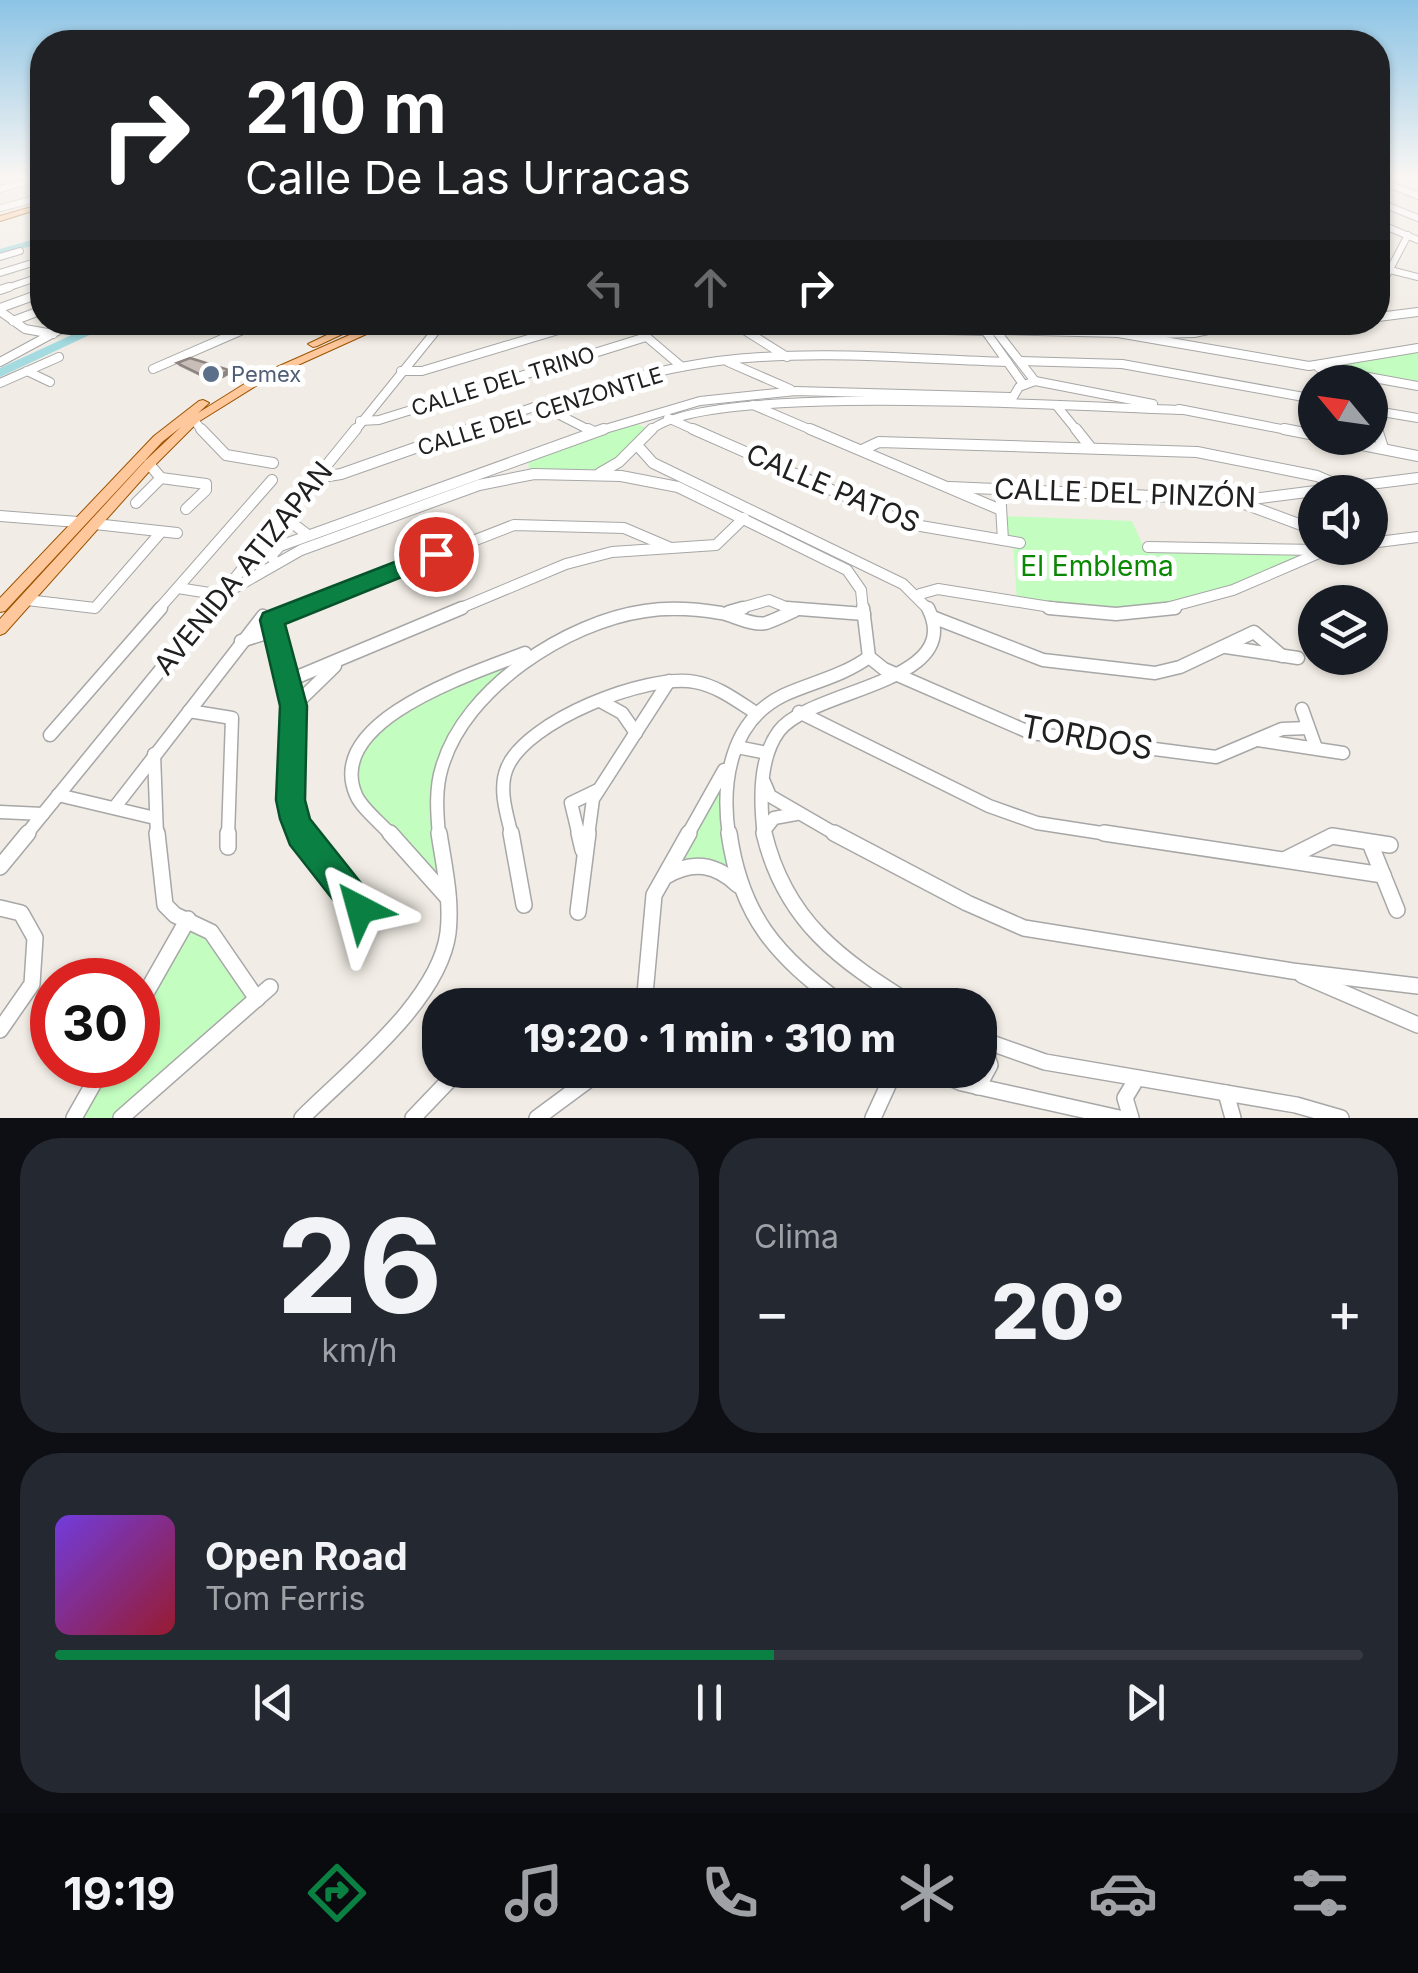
<!DOCTYPE html>
<html lang="es">
<meta charset="utf-8">
<style>
body{margin:0;font-family:Inter,sans-serif;background:#242831;color:#f1f3f6;height:100vh;display:flex;flex-direction:column;font-size:38px;white-space:nowrap}
*{box-sizing:border-box;margin:0}
p{font-size:32px;color:#9ea1a6}
.icon{flex:none;width:55px;height:55px;fill:none;stroke:currentColor;stroke-width:2;stroke-linecap:round;stroke-linejoin:round}
.map{position:relative;height:1118px;overflow:hidden}
.details{display:flex;flex-direction:column;gap:20px;padding:20px;background:#0d0f14;flex:1}
.details>*{flex:none}
.guide{position:absolute;left:30px;top:30px;width:1360px;height:305px;border-radius:40px;box-shadow:0 2px 8px #0004;background:#202124;color:#fff;overflow:hidden}
.needle{width:65px;rotate:299deg}
.fabs{position:absolute;left:1298px;top:365px;display:grid;gap:20px}
.fabs a{display:grid;place-items:center;width:90px;height:90px;border-radius:50%;background:#171b24;box-shadow:0 2px 8px #0004;font-size:50px}
.speed{position:absolute;left:30px;top:958px;display:flex;gap:20px;font-size:50px;font-weight:700;text-align:center}
.speed>*{display:grid;place-content:center;width:130px;height:130px;border-radius:50%;background:#171b24;box-shadow:0 2px 8px #0004;line-height:1}
.speed .limit{border:15px solid #d22;background:#fff;color:#111}
.pin{position:absolute;display:grid;place-items:center;width:85px;height:85px;color:#fff;margin:-42px;border:5px solid #fff;border-radius:50%;box-shadow:0 2px 10px #0007}
.me{position:absolute;width:110px;margin:-55px;rotate:321deg;stroke-linejoin:round;filter:drop-shadow(0 0 8px #0008)}
.turn{display:flex;align-items:center;gap:35px;height:210px;padding:0 50px;font-size:45px}
.turn .icon{width:130px;height:130px;stroke-width:2.5}
.turn b{display:block;font-size:70px;line-height:85px}
.lanes{display:flex;align-items:center;height:95px;padding:0 50px;background:#0003;justify-content:center;gap:50px;direction:ltr}
.lanes .off{opacity:.35}
.big{font-size:75px;font-weight:800;line-height:1.1}
.details .card{flex:1;display:flex;flex-direction:column;justify-content:center;gap:15px;min-width:0;padding:0 35px;border-radius:40px;background:#242831}
.details .dial{align-items:center;gap:0}
.dial b{font-size:130px;line-height:1}
.song{display:flex;align-items:center;gap:30px}
.cover{width:120px;height:120px;border-radius:15px;background:linear-gradient(135deg,hsl(260 70% 55%),hsl(350 70% 35%))}
.played{height:10px;border-radius:5px;background:linear-gradient(90deg,#0b8043 55%,#363941 55%)}
.keys{display:flex;justify-content:space-around;direction:ltr}
.heat{display:flex;justify-content:space-between;align-items:center;font-size:55px;direction:ltr}
.details .tiles{flex:1;display:grid;gap:20px;grid-template-columns:1fr 1fr}
.card:last-child{grid-column:span 2}
.trip{position:absolute;left:422px;top:988px;width:575px;height:100px;border-radius:40px;background:#171b24;box-shadow:0 2px 8px #0004;font-weight:800;line-height:100px;text-align:center}
.dock{display:flex;height:160px;justify-content:space-around;align-items:center;background:#090b0e;color:#9ea1a6}
.dock .icon{width:70px;height:70px}
.dock .on{color:#0b8043}
.dock b{font-size:45px;color:#f1f3f6}
.map>svg:first-child{display:block}
.park{fill:#c3fdc0}
.lines{fill:none;stroke-linecap:round;stroke-linejoin:round}
.river{fill:#a3dbe1;fill-rule:evenodd}
.minor-far4-casing{stroke:#a7a7a7;stroke-width:8}
.minor-far3-casing{stroke:#a7a7a7;stroke-width:10}
.minor-far2-casing{stroke:#a7a7a7;stroke-width:12}
.minor-far1-casing{stroke:#a7a7a7;stroke-width:15}
.minor-casing{stroke:#a7a7a7;stroke-width:18}
.major-casing{stroke:#9b5400;stroke-width:2}
.minor-far4{stroke:#fff;stroke-width:6}
.minor-far3{stroke:#fff;stroke-width:8}
.minor-far2{stroke:#fff;stroke-width:10}
.minor-far1{stroke:#fff;stroke-width:12}
.minor{stroke:#fff;stroke-width:15}
.major{fill:#ffc89c;fill-rule:evenodd}
.wall{fill:#ada39e}
.shaded-wall{fill:#8d8481}
.building{fill:#c9bdb8;stroke:#8d8481;stroke-width:2.5}
.route{fill:#0b8043;stroke:#07532c;stroke-width:2.5}
.service-dot{fill:#5c6f8a;stroke:#fff;stroke-width:4}
.labels{text-anchor:middle;dominant-baseline:central;stroke-width:10;stroke-linejoin:round;paint-order:stroke}
.far-service-label{font-size:22px;fill:#4e5e75;stroke:#fff;text-anchor:start}
.far-street-label{font-size:22px;fill:#202020;stroke:#fff}
.street-label{font-size:28px;fill:#202020;stroke:#fff}
.park-label{font-size:28px;fill:#0a8804;stroke:#fff}
.near-street-label{font-size:32px;fill:#202020;stroke:#fff}
</style>
<div class="map">
<svg width="1418" height="1118" viewBox="0 0 1418 1118">
<rect width="100%" height="100%" fill="#f1ece5"/>
<g class="park">
<path d="M 1418,348 L 1418,386 L 1309,366 Z"/>
<path d="M 630,421 L 649,429 L 637,445 L 594,475 L 534,474 L 529,469 L 528,459 Z"/>
<path d="M 1001,516 L 1132,521 L 1144,548 L 1326,550 L 1251,580 L 1147,612 L 1017,601 L 1013,543 L 1003,540 Z"/>
<path d="M 540,647 L 478,708 L 440,772 L 450,900 L 356,795 L 352,762 L 393,712 Z"/>
<path d="M 727,765 L 724,790 L 741,888 L 716,867 L 661,880 Z"/>
<path d="M 188,919 L 204,927 L 257,999 L 121,1118 L 74,1118 L 104,1065 L 138,1065 L 138,1007 Z"/>
</g>
<g class="lines">
<g class="river">
<path d="M 42,237 L 42,243 L 0,255 L 0,249 Z"/>
<path d="M 100,322 L 117,322 L 0,377 L 0,368 Z"/>
</g>
<defs>
<g id="minor-far4">
<path d="M 1410,176 L 1414,178"/>
<path d="M 1378,180 L 1418,196"/>
<path d="M 0,189 L 42,177"/>
<path d="M 1378,202 L 1418,218"/>
<path d="M 1,208 L 42,197"/>
<path d="M 1378,223 L 1418,240"/>
<path d="M 0,257 L 20,251"/>
<path d="M 1390,270 L 1418,277"/>
<path d="M 0,273 L 42,260"/>
<path d="M 1,290 L 42,276"/>
<path d="M 1379,290 L 1408,235"/>
</g>
<g id="minor-far3">
<path d="M 0,290 L 9,287"/>
<path d="M 1378,291 L 1380,287"/>
<path d="M 0,308 L 42,293"/>
<path d="M 0,311 L 25,329 L 53,334"/>
<path d="M 1378,317 L 1418,312"/>
<path d="M 13,321 L 42,310"/>
<path d="M 623,322 L 985,331"/>
<path d="M 979,322 L 1023,384"/>
<path d="M 989,322 L 1035,381"/>
<path d="M 1265,322 L 1289,329 L 1337,322"/>
<path d="M 738,326 L 787,357"/>
<path d="M 438,328 L 472,322"/>
<path d="M 996,330 L 1120,333"/>
<path d="M 642,333 L 682,367"/>
<path d="M 1118,333 L 1309,366 L 1418,348"/>
<path d="M 1152,334 L 1194,333 L 1245,322"/>
<path d="M 1020,361 L 1122,364 L 1315,399"/>
<path d="M 0,362 L 74,322"/>
<path d="M 728,362 L 790,389"/>
<path d="M 1319,368 L 1418,386"/>
<path d="M 153,369 L 261,322"/>
<path d="M 27,371 L 50,382"/>
<path d="M 401,371 L 422,371 L 585,322"/>
<path d="M 0,383 L 59,357"/>
<path d="M 1012,399 L 1019,387 L 1035,381 L 1153,404"/>
<path d="M 753,405 L 816,432"/>
<path d="M 1056,405 L 1078,432"/>
<path d="M 544,407 L 593,432"/>
<path d="M 1179,409 L 1297,432"/>
<path d="M 1370,410 L 1418,418"/>
<path d="M 1370,410 L 1377,432"/>
<path d="M 668,418 L 699,432"/>
<path d="M 194,420 L 203,432"/>
<path d="M 360,421 L 379,420 L 646,337"/>
<path d="M 354,432 L 443,322"/>
<path d="M 462,432 C 546,402 630,373 718,361 C 814,349 911,359 1007,362"/>
<path d="M 595,432 L 700,401 L 796,391 L 1010,397"/>
<path d="M 649,432 C 701,380 1094,408 1184,410"/>
</g>
<g id="minor-far2">
<path d="M 201,429 L 226,455 L 273,463"/>
<path d="M 588,429 L 594,432"/>
<path d="M 693,429 L 909,524 L 1020,543"/>
<path d="M 810,429 L 1001,510"/>
<path d="M 1076,429 L 1091,448"/>
<path d="M 1284,429 L 1315,435"/>
<path d="M 1377,429 L 1383,448"/>
<path d="M 1327,438 L 1418,456"/>
<path d="M 637,445 L 653,463 L 903,584 L 929,610"/>
<path d="M 862,450 L 879,442 L 1197,452 L 1317,476 L 1343,487"/>
<path d="M 149,464 L 161,478 L 206,484 L 206,490 L 186,509"/>
<path d="M 600,473 L 619,462 L 652,429"/>
<path d="M 316,478 L 341,474 L 469,429"/>
<path d="M 950,487 L 1245,500 L 1418,478"/>
<path d="M 1000,490 L 1003,540"/>
<path d="M 136,503 L 161,478"/>
<path d="M 1242,503 L 1315,530"/>
<path d="M 292,507 L 292,523 L 308,535"/>
<path d="M 0,516 L 78,522"/>
<path d="M 95,524 L 177,533"/>
<path d="M 1370,543 L 1418,537"/>
<path d="M 1148,547 L 1320,550"/>
<path d="M 275,562 L 271,556 L 280,546 L 604,429"/>
<path d="M 178,588 L 222,595"/>
<path d="M 920,594 L 938,589 L 1069,610"/>
<path d="M 222,595 L 301,550 L 479,485 L 534,474 L 621,476 L 678,487 L 847,570 L 861,590 L 863,610"/>
<path d="M 27,600 L 95,608 L 161,532"/>
<path d="M 158,610 L 272,480"/>
<path d="M 209,610 L 356,429"/>
<path d="M 296,610 L 514,525 L 624,528 L 671,548"/>
<path d="M 456,610 L 566,564 L 612,552 L 716,545 L 744,518"/>
<path d="M 650,610 L 697,610"/>
<path d="M 734,610 L 769,600 L 793,610"/>
<path d="M 1159,610 L 1233,590 L 1326,550 L 1342,548"/>
</g>
<g id="minor-far1">
<path d="M 787,608 L 864,614"/>
<path d="M 863,608 L 869,657"/>
<path d="M 1049,608 L 1116,614 L 1175,608"/>
<path d="M 729,612 L 743,608"/>
<path d="M 935,618 L 1043,660 L 1155,673 L 1180,667 L 1254,632 L 1282,656"/>
<path d="M 273,631 L 292,695 L 292,799 L 302,836"/>
<path d="M 241,641 L 273,631 L 272,626"/>
<path d="M 1226,647 L 1298,658"/>
<path d="M 869,657 L 884,669 L 1031,733 L 1216,757 L 1282,729 L 1308,728"/>
<path d="M 290,680 L 462,608"/>
<path d="M 602,702 L 622,713 L 636,733"/>
<path d="M 294,706 L 335,666"/>
<path d="M 1302,709 L 1316,748"/>
<path d="M 189,711 L 232,718 L 228,836"/>
<path d="M 799,712 L 989,806 L 1037,823 L 1121,836"/>
<path d="M 50,735 L 161,608"/>
<path d="M 1258,740 L 1343,753"/>
<path d="M 737,747 L 767,753"/>
<path d="M 154,754 L 157,836"/>
<path d="M 764,782 L 770,796 L 839,836"/>
<path d="M 58,795 L 155,818"/>
<path d="M 115,807 L 263,616 L 272,620 L 303,608"/>
<path d="M 0,812 L 43,814"/>
<path d="M 763,832 L 774,818 L 796,814"/>
<path d="M 25,836 L 211,608"/>
<path d="M 392,836 C 382,824 362,809 356,795 C 323,719 478,672 525,653"/>
<path d="M 439,836 C 437,813 435,789 442,767 C 465,688 567,622 645,611 C 670,607 697,609 721,613 C 735,616 753,626 766,623 C 775,620 785,615 794,611"/>
<path d="M 512,836 C 507,815 498,789 507,768 C 526,721 647,673 695,682 C 718,686 737,701 756,713"/>
<path d="M 579,836 L 571,803 L 598,790"/>
<path d="M 588,836 L 593,799 L 669,681"/>
<path d="M 687,836 L 724,770"/>
<path d="M 729,836 C 721,782 730,721 784,695 C 813,682 843,676 869,657"/>
<path d="M 764,836 C 760,803 758,759 779,731 C 812,688 966,684 928,608"/>
</g>
<g id="minor">
<path d="M 157,833 L 165,905 L 175,915 L 211,932 L 257,999"/>
<path d="M 301,833 L 360,909"/>
<path d="M 390,833 L 448,898"/>
<path d="M 511,833 L 524,905"/>
<path d="M 579,833 L 583,850"/>
<path d="M 729,833 C 741,918 777,956 843,1005"/>
<path d="M 764,833 C 785,921 840,960 913,1005"/>
<path d="M 834,833 L 967,903 L 1024,928 L 1292,971 L 1418,986"/>
<path d="M 1104,833 L 1383,875"/>
<path d="M 1370,843 L 1397,910"/>
<path d="M 228,847 L 228,833"/>
<path d="M 1286,859 L 1332,836 L 1390,845"/>
<path d="M 0,867 L 28,833"/>
<path d="M 666,876 C 693,860 716,864 738,885"/>
<path d="M 0,908 L 21,913 L 35,938 L 32,984 L 0,1030"/>
<path d="M 578,912 L 588,833"/>
<path d="M 1302,975 L 1418,1025"/>
<path d="M 644,1005 L 654,895 L 689,833"/>
<path d="M 138,1007 L 188,919"/>
<path d="M 980,1039 L 1045,1062 L 1296,1105 L 1341,1118"/>
<path d="M 932,1070 L 962,1083 L 1119,1118"/>
<path d="M 978,1087 L 990,1065 L 980,1039"/>
<path d="M 1226,1093 L 1233,1118"/>
<path d="M 74,1118 L 104,1065"/>
<path d="M 121,1118 L 270,987"/>
<path d="M 302,1118 C 350,1070 439,1001 448,933 C 452,900 444,866 439,833"/>
<path d="M 413,1118 L 459,1070"/>
<path d="M 537,1118 L 602,1070"/>
<path d="M 873,1118 L 895,1070"/>
<path d="M 1131,1118 L 1125,1098 L 1137,1078"/>
</g>
<g id="major">
<path d="M 42,204 L 42,208 L 0,221 L 0,216 Z"/>
<path d="M 354,322 L 368,322 L 317,346 L 313,347 L 308,344 Z"/>
<path d="M 379,322 L 393,322 L 267,379 L 198,422 L 153,467 L 5,633 L 0,635 L 0,619 L 145,461 L 181,427 L 162,442 L 5,611 L 0,612 L 0,598 L 154,436 L 199,401 L 203,400 L 209,403 L 198,413 L 259,375 Z"/>
</g>
</defs>
<use href="#minor-far4" class="minor-far4-casing"/>
<use href="#minor-far3" class="minor-far3-casing"/>
<use href="#minor-far2" class="minor-far2-casing"/>
<use href="#minor-far1" class="minor-far1-casing"/>
<use href="#minor" class="minor-casing"/>
<use href="#major" class="major-casing"/>
<use href="#minor-far4" class="minor-far4"/>
<use href="#minor-far3" class="minor-far3"/>
<use href="#minor-far2" class="minor-far2"/>
<use href="#minor-far1" class="minor-far1"/>
<use href="#minor" class="minor"/>
<use href="#major" class="major"/>
</g>
<path class="wall" d="M 177,363 L 230,374 L 214,383 L 179,366 Z"/>
<path class="shaded-wall" d="M 229,370 L 230,374 L 214,383 L 212,380 Z"/>
<path class="building" d="M 190,358 L 229,370 L 212,380 L 177,363 Z"/>
<linearGradient id="sky" x2="0" y2="1"><stop stop-color="#8cc4e5"/><stop offset="0.53" stop-color="#f9f6f3"/><stop offset="1" stop-color="#f9f6f3" stop-opacity="0"/></linearGradient>
<rect width="1418" height="332" fill="url(#sky)"/>
<path class="route" d="M 436,546 L 448,554 L 444,560 L 285,624 L 307,706 L 305,800 L 310,819 L 372,897 L 377,909 L 372,920 L 360,925 L 349,920 L 290,845 L 280,819 L 276,800 L 280,706 L 260,620 L 263,613 Z"/>
<circle class="service-dot" cx="211" cy="374" r="10"/>
<g class="labels">
<g class="far-service-label">
<text x="231" y="374">Pemex</text>
</g>
<g class="far-street-label">
<text transform="translate(503 381) rotate(-17)">CALLE DEL TRINO</text>
<text transform="translate(540 411) rotate(-17)">CALLE DEL CENZONTLE</text>
</g>
<g class="street-label">
<text transform="translate(833 488) rotate(23)">CALLE PATOS</text>
<text transform="translate(1125 493) rotate(2)">CALLE DEL PINZÓN</text>
<text transform="translate(243 568) rotate(-51)">AVENIDA ATIZAPAN</text>
</g>
<g class="park-label">
<text x="1097" y="566">El Emblema</text>
</g>
<g class="near-street-label">
<text transform="translate(1087 737) rotate(10)">TORDOS</text>
</g>
</g>
</svg>
<div class="fabs">
<a><svg class="needle" viewBox="-14 -14 28 28"><path d="M0-13l5 13h-10z" fill="#e53935"/><path d="M0 13l5-13h-10z" fill="#9ea1a6"/></svg></a>
<a><svg class="icon" aria-label="sound" viewBox="0 0 24 24"><path d="M4 9h4l5-4v14l-5-4H4zM17 9q2 3 0 6"/></svg></a>
<a><svg class="icon" aria-label="layers" viewBox="0 0 24 24"><path d="M12 4l9 5-9 5-9-5zM3 14l9 5 9-5"/></svg></a>
</div>
<div class="speed"><div class="limit">30</div></div>
<div class="pin" style="left:436px;top:554px;background:#d93025"><svg class="icon" aria-label="arrive" viewBox="0 0 24 24"><path d="M6 21V4h12l-3 4 3 4H6"/></svg></div>
<svg class="me" style="left:360px;top:909px" viewBox="-20 -20 40 40"><path d="M0-17L14 15 0 8-14 15z" fill="#0b8043" stroke="#fff" stroke-width="4"/></svg>
<div class="trip">19:20 · 1 min · 310 m</div>
<div class="guide">
<div class="turn"><svg class="icon" aria-label="right" viewBox="0 0 24 24"><path d="M7 20v-9h11M14 6l5 5-5 5"/></svg><div><b>210 m</b>Calle De Las Urracas</div></div>
<div class="lanes"><svg class="icon off" aria-label="left" viewBox="0 0 24 24"><path d="M17 20v-9H6M10 6l-5 5 5 5"/></svg><svg class="icon off" aria-label="ahead" viewBox="0 0 24 24"><path d="M12 20V5M6 11l6-6 6 6"/></svg><svg class="icon" aria-label="right" viewBox="0 0 24 24"><path d="M7 20v-9h11M14 6l5 5-5 5"/></svg></div>
</div>
</div>
<section class="details">
<div class="tiles">
<div class="card dial"><b>26</b><p>km/h</p></div>
<div class="card"><p>Clima</p>
<div class="heat"><a>−</a><b class="big">20°</b><a>+</a></div>
</div>
<div class="card">
<div class="song"><i class="cover"></i><div><b>Open Road</b><p>Tom Ferris</p></div></div>
<div class="played"></div>
<div class="keys"><svg class="icon" aria-label="previous" viewBox="0 0 24 24"><path d="M18 5L8 12l10 7zM5 5v14"/></svg><svg class="icon" aria-label="pause" viewBox="0 0 24 24"><path d="M8 5v14M16 5v14"/></svg><svg class="icon" aria-label="next" viewBox="0 0 24 24"><path d="M6 5l10 7-10 7zM19 5v14"/></svg></div>
</div>
</div>
</section>
<nav class="dock">
<b>19:19</b>
<svg class="icon on" aria-label="directions" viewBox="0 0 24 24"><path d="M12 3l9 9-9 9-9-9zM9 14v-3h6M13 9l2 2-2 2"/></svg>
<svg class="icon" aria-label="music" viewBox="0 0 24 24"><path d="M9 18V5l10-2v13"/><circle cx="6" cy="18" r="3"/><circle cx="16" cy="16" r="3"/></svg>
<svg class="icon" aria-label="phone" viewBox="0 0 24 24"><path d="M5 4h4l2 5-3 2q2 4 5 5l2-3 5 2v4C11 20 4 13 5 4z"/></svg>
<svg class="icon" aria-label="climate" viewBox="0 0 24 24"><path d="M12 3v18M4 7l16 10M4 17L20 7"/></svg>
<svg class="icon" aria-label="car" viewBox="0 0 24 24"><path d="M5 17H2v-5l4-1 3-4h7l3 4 3 1v5h-3M9 17h6M6 11h13"/><circle cx="7" cy="17" r="2"/><circle cx="17" cy="17" r="2"/></svg>
<svg class="icon" aria-label="filters" viewBox="0 0 24 24"><path d="M4 7h16M4 17h16"/><circle cx="9" cy="7" r="2"/><circle cx="15" cy="17" r="2"/></svg>
</nav>
